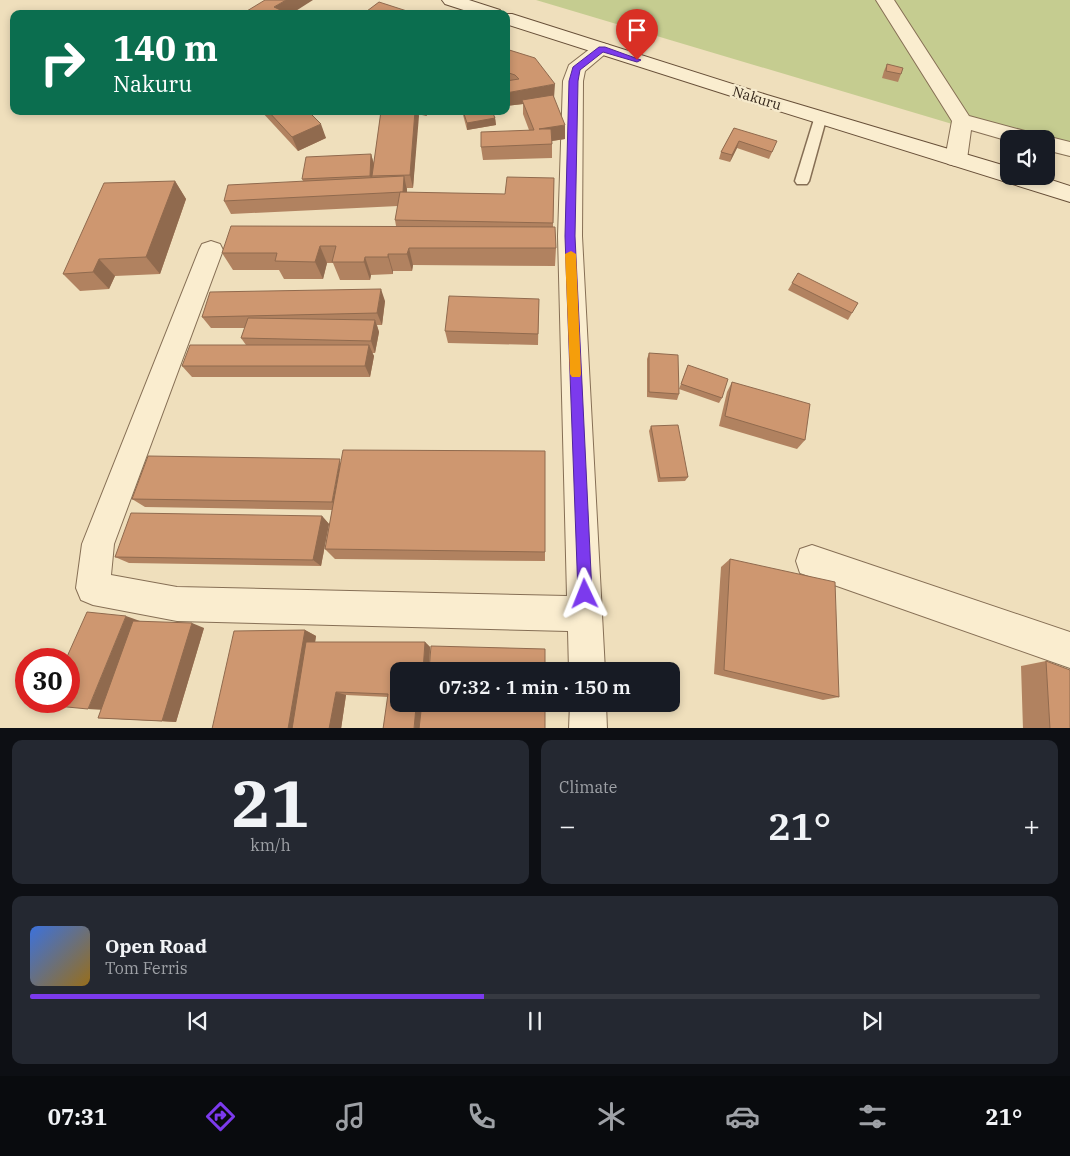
<!DOCTYPE html>
<meta charset="utf-8">
<style>
body{margin:0;font-family:"IBM Plex Serif",serif;background:#242831;color:#f1f3f6;height:100vh;display:flex;flex-direction:column;font-size:19px;white-space:nowrap}
*{box-sizing:border-box;margin:0}
p{font-size:16px;color:#9ea1a6}
.icon{flex:none;width:28px;height:28px;fill:none;stroke:currentColor;stroke-width:2;stroke-linecap:round;stroke-linejoin:round}
.map{position:relative;height:728px;overflow:hidden}
.sheet{display:flex;flex-direction:column;gap:12px;padding:12px;background:#0d0f14;flex:1}
.sheet>*{flex:none}
.banner{position:absolute;left:10px;top:10px;width:500px;height:105px;border-radius:10px;box-shadow:0 2px 8px #0003;background:#0b6e4f;color:#fff;overflow:hidden}
.tools{position:absolute;left:1000px;top:130px;display:grid;gap:10px}
.tools a{display:grid;place-items:center;width:55px;height:55px;border-radius:10px;background:#171b24;box-shadow:0 2px 8px #0003;font-size:25px}
.speed{position:absolute;left:15px;top:648px;display:flex;gap:10px;font-size:25px;font-weight:700;text-align:center}
.speed>*{display:grid;place-content:center;width:65px;height:65px;border-radius:50%;background:#171b24;box-shadow:0 2px 8px #0003;line-height:1}
.speed .limit{border:8px solid #d22;background:#fff;color:#111}
.pin{position:absolute;display:grid;place-items:center;width:42px;height:42px;color:#fff;margin:-51px -21px;border-radius:50% 50% 50% 0;rotate:-45deg;box-shadow:0 0 5px #0007}
.pin .icon{rotate:45deg}
.me{position:absolute;width:55px;margin:-28px;rotate:358deg;stroke-linejoin:round;filter:drop-shadow(0 0 4px #0008)}
.turn{display:flex;align-items:center;gap:18px;height:105px;padding:0 20px;font-size:22px}
.turn .icon{width:65px;height:65px;stroke-width:2.5}
.turn b{display:block;font-size:35px;line-height:42px}
.big{font-size:38px;font-weight:600;line-height:1.1}
.sheet .tile{flex:1;display:flex;flex-direction:column;justify-content:center;gap:8px;min-width:0;padding:0 18px;border-radius:10px;background:#242831}
.sheet .dial{align-items:center;gap:0}
.dial b{font-size:65px;line-height:1}
.song{display:flex;align-items:center;gap:15px}
.cover{width:60px;height:60px;border-radius:8px;background:linear-gradient(135deg,hsl(220 70% 55%),hsl(40 70% 35%))}
.played{height:5px;border-radius:2px;background:linear-gradient(90deg,#7c3aed 45%,#363941 45%)}
.keys{display:flex;justify-content:space-around;direction:ltr}
.heat{display:flex;justify-content:space-between;align-items:center;font-size:28px;direction:ltr}
.sheet .tiles{flex:1;display:grid;gap:12px;grid-template-columns:1fr 1fr}
.tile:last-child{grid-column:span 2}
.trip{position:absolute;left:390px;top:662px;width:290px;height:50px;border-radius:10px;background:#171b24;box-shadow:0 2px 8px #0003;font-weight:600;line-height:50px;text-align:center}
.menu{display:flex;height:80px;justify-content:space-around;align-items:center;background:#090b0e;color:#9ea1a6}
.menu .icon{width:35px;height:35px}
.menu .current{color:#7c3aed}
.menu b{font-size:22px;color:#f1f3f6}
.map>svg:first-child{display:block}
.green{fill:#c5cc90}
.lines{fill:none;stroke-linecap:round;stroke-linejoin:round}
.lane-casing{stroke:#866f55;stroke-width:3}
.street-casing{stroke:#866f55;stroke-width:2}
.secondary-casing{stroke:#685039;stroke-width:2}
.lane{fill:#faedcf;fill-rule:evenodd}
.street{fill:#faedcf;fill-rule:evenodd}
.secondary{fill:#faedcf;fill-rule:evenodd}
.wall{fill:#b18260}
.shaded-wall{fill:#906a4e}
.building{fill:#ce9770;stroke:#906a4e}
.route{fill:#7c3aed;stroke:#51269a}
.slow{fill:#f59e0b}
.labels{text-anchor:middle;dominant-baseline:central;stroke-width:5;stroke-linejoin:round;paint-order:stroke}
.far-street-label{font-size:14px;fill:#35271b;stroke:#f6eacc}
</style>
<div class="map">
<svg width="1070" height="729" viewBox="0 0 1070 729">
<rect width="100%" height="100%" fill="#efdfbc"/>
<path class="green" d="M 536,0 L 1070,0 L 1070,157 L 1046,150 L 1046,139 L 1009,139 L 979,132 Z"/>
<g class="lines">
<defs>
<path id="lane" d="M 821,112 L 827,116 L 809,181 L 807,184 L 797,184 L 795,181 L 815,116 Z"/>
<g id="street">
<path d="M 876,0 L 894,0 L 969,116 L 1036,134 L 1038,138 L 1046,136 L 1070,142 L 1070,156 L 1046,150 L 1046,139 L 1009,139 L 1009,141 L 971,130 L 967,159 L 964,164 L 956,166 L 948,164 L 945,159 L 952,121 Z"/>
<path d="M 602,43 L 609,45 L 611,49 L 585,71 L 583,81 L 582,236 L 605,671 L 569,671 L 568,631 L 177,621 L 93,605 L 81,600 L 76,588 L 82,544 L 199,250 L 202,244 L 211,241 L 220,244 L 223,250 L 114,544 L 111,575 L 177,587 L 567,596 L 558,236 L 563,81 L 569,65 L 595,45 Z"/>
<path d="M 812,545 L 1070,632 L 1070,668 L 800,573 L 796,561 L 800,549 Z"/>
<path d="M 570,704 L 606,704 L 607,729 L 569,729 Z"/>
</g>
<path id="secondary" d="M 442,0 L 469,0 L 500,10 L 503,14 L 512,14 L 767,95 L 1009,167 L 1009,176 L 1039,176 L 1070,186 L 1070,202 L 753,103 L 506,24 L 506,14 L 476,14 L 445,4 Z"/>
</defs>
<use href="#lane" class="lane-casing"/>
<use href="#street" class="street-casing"/>
<use href="#secondary" class="secondary-casing"/>
<use href="#lane" class="lane"/>
<use href="#street" class="street"/>
<use href="#secondary" class="secondary"/>
</g>
<g class="wall">
<path d="M 506,49 L 554,98 L 565,139 L 552,141 L 552,158 L 483,160 L 481,147 L 529,130 L 523,114 L 523,104 L 506,106 Z"/>
<path d="M 887,64 L 901,74 L 898,82 L 882,78 L 884,71 Z"/>
<path d="M 261,111 L 308,111 L 326,138 L 298,151 Z"/>
<path d="M 381,111 L 431,111 L 426,116 L 418,114 L 413,188 L 407,188 L 407,193 L 505,194 L 554,178 L 553,227 L 556,248 L 555,266 L 413,265 L 412,271 L 393,271 L 393,274 L 371,275 L 370,280 L 340,280 L 333,263 L 327,263 L 323,279 L 284,279 L 279,270 L 233,270 L 222,253 L 396,226 L 395,220 L 398,206 L 231,214 L 224,201 L 303,181 L 302,179 L 371,154 L 374,164 Z"/>
<path d="M 462,111 L 492,111 L 495,118 L 496,125 L 467,130 Z"/>
<path d="M 734,128 L 774,148 L 769,159 L 737,148 L 730,162 L 719,159 L 721,152 Z"/>
<path d="M 175,181 L 186,199 L 160,274 L 115,276 L 109,289 L 80,291 L 63,274 Z"/>
<path d="M 798,273 L 852,313 L 848,320 L 788,290 Z"/>
<path d="M 539,299 L 538,345 L 448,343 L 445,331 Z"/>
<path d="M 385,301 L 382,325 L 377,325 L 379,332 L 375,353 L 372,353 L 374,356 L 370,377 L 192,377 L 182,366 L 246,345 L 241,338 L 245,328 L 211,328 L 202,317 Z"/>
<path d="M 649,353 L 679,389 L 688,365 L 722,398 L 719,403 L 679,389 L 679,394 L 677,400 L 647,397 L 647,359 Z"/>
<path d="M 732,382 L 805,440 L 797,449 L 719,426 L 727,392 Z"/>
<path d="M 651,426 L 688,477 L 685,481 L 658,482 L 649,431 Z"/>
<path d="M 148,456 L 545,552 L 545,561 L 335,559 L 325,549 L 332,510 L 145,507 L 132,499 Z"/>
<path d="M 322,516 L 329,524 L 321,566 L 129,563 L 115,557 Z"/>
<path d="M 730,559 L 839,697 L 823,700 L 714,674 L 721,567 Z"/>
<path d="M 140,621 L 204,628 L 176,722 L 98,718 Z"/>
<path d="M 305,630 L 316,636 L 315,642 L 425,642 L 430,647 L 429,671 L 545,704 L 383,729 L 388,697 L 346,695 L 341,729 L 212,729 Z"/>
<path d="M 1046,661 L 1070,729 L 1023,729 L 1021,666 Z"/>
</g>
<g class="shaded-wall">
<path d="M 286,0 L 313,0 L 291,14 L 277,14 L 274,7 Z"/>
<path d="M 555,84 L 554,98 L 522,100 L 523,104 L 506,106 L 506,93 Z"/>
<path d="M 415,111 L 418,111 L 419,116 L 413,188 L 410,175 Z"/>
<path d="M 425,111 L 431,111 L 426,116 Z"/>
<path d="M 495,118 L 496,125 L 467,130 L 467,123 Z"/>
<path d="M 321,124 L 326,138 L 298,151 L 292,137 Z"/>
<path d="M 565,125 L 565,139 L 538,143 L 539,129 Z"/>
<path d="M 739,141 L 737,148 L 730,162 L 732,155 Z"/>
<path d="M 371,154 L 375,168 L 372,176 L 374,181 L 373,189 L 370,176 Z"/>
<path d="M 404,176 L 407,190 L 406,205 L 403,192 Z"/>
<path d="M 175,181 L 186,199 L 160,274 L 146,257 Z"/>
<path d="M 320,246 L 327,263 L 323,279 L 315,262 Z"/>
<path d="M 409,248 L 413,265 L 412,271 L 407,254 Z"/>
<path d="M 388,254 L 393,271 L 393,274 L 388,257 Z"/>
<path d="M 365,257 L 371,275 L 370,280 L 364,262 Z"/>
<path d="M 99,259 L 115,276 L 109,289 L 93,272 Z"/>
<path d="M 381,289 L 385,301 L 382,325 L 377,313 Z"/>
<path d="M 375,320 L 379,332 L 375,353 L 371,341 Z"/>
<path d="M 369,345 L 374,356 L 370,377 L 365,366 Z"/>
<path d="M 340,459 L 339,510 L 332,502 Z"/>
<path d="M 322,516 L 329,524 L 321,566 L 313,560 Z"/>
<path d="M 126,616 L 140,621 L 105,710 L 88,709 Z"/>
<path d="M 192,623 L 204,628 L 176,722 L 162,721 Z"/>
<path d="M 305,630 L 316,636 L 302,729 L 288,729 Z"/>
<path d="M 425,642 L 430,647 L 429,671 L 423,671 Z"/>
<path d="M 336,692 L 346,695 L 341,729 L 329,729 Z"/>
<path d="M 421,704 L 427,704 L 426,709 L 420,707 Z"/>
<path d="M 416,707 L 422,709 L 420,729 L 414,729 Z"/>
</g>
<g class="building">
<path d="M 265,0 L 286,0 L 274,7 L 289,14 L 242,14 Z"/>
<path d="M 379,2 L 410,12 L 407,14 L 363,14 Z"/>
<path d="M 506,49 L 535,58 L 555,84 L 506,93 L 506,81 L 519,79 L 515,75 L 506,72 Z"/>
<path d="M 887,64 L 903,68 L 901,74 L 886,71 Z"/>
<path d="M 553,95 L 565,125 L 539,129 L 551,129 L 552,144 L 481,147 L 481,132 L 534,130 L 522,100 Z"/>
<path d="M 268,111 L 308,111 L 321,124 L 292,137 Z"/>
<path d="M 381,111 L 415,111 L 410,175 L 372,176 Z"/>
<path d="M 463,111 L 492,111 L 495,118 L 467,123 Z"/>
<path d="M 734,128 L 777,141 L 772,152 L 739,141 L 732,155 L 721,152 Z"/>
<path d="M 371,154 L 370,176 L 302,179 L 306,157 Z"/>
<path d="M 404,176 L 403,192 L 224,201 L 228,185 Z"/>
<path d="M 507,177 L 554,178 L 553,223 L 395,220 L 400,192 L 505,194 Z"/>
<path d="M 175,181 L 146,257 L 99,259 L 93,272 L 63,274 L 104,183 Z"/>
<path d="M 231,226 L 555,227 L 556,248 L 409,248 L 407,254 L 388,254 L 388,257 L 365,257 L 364,262 L 332,262 L 336,246 L 320,246 L 315,262 L 275,261 L 277,253 L 222,253 Z"/>
<path d="M 798,273 L 858,303 L 852,313 L 792,283 Z"/>
<path d="M 381,289 L 377,313 L 202,317 L 210,292 Z"/>
<path d="M 449,296 L 539,299 L 538,334 L 445,331 Z"/>
<path d="M 248,318 L 375,320 L 371,341 L 241,338 Z"/>
<path d="M 190,345 L 369,345 L 365,366 L 182,366 Z"/>
<path d="M 649,353 L 678,355 L 679,394 L 649,392 Z"/>
<path d="M 688,365 L 728,379 L 722,398 L 681,384 Z"/>
<path d="M 732,382 L 810,404 L 805,440 L 725,416 Z"/>
<path d="M 678,425 L 688,477 L 660,478 L 651,426 Z"/>
<path d="M 343,450 L 545,451 L 545,552 L 325,549 Z"/>
<path d="M 148,456 L 340,459 L 332,502 L 132,499 Z"/>
<path d="M 131,513 L 322,516 L 313,560 L 115,557 Z"/>
<path d="M 730,559 L 835,582 L 839,697 L 724,670 Z"/>
<path d="M 87,612 L 126,616 L 88,709 L 46,705 L 47,701 L 69,701 L 69,659 L 66,659 Z"/>
<path d="M 133,621 L 192,623 L 162,721 L 98,718 Z"/>
<path d="M 305,630 L 288,729 L 212,729 L 234,631 Z"/>
<path d="M 306,642 L 425,642 L 423,671 L 399,671 L 399,704 L 421,704 L 420,707 L 416,707 L 414,729 L 383,729 L 388,694 L 336,692 L 329,729 L 292,729 Z"/>
<path d="M 431,646 L 545,649 L 545,671 L 429,671 Z"/>
<path d="M 1046,661 L 1070,670 L 1070,729 L 1050,729 Z"/>
<path d="M 426,704 L 545,704 L 545,729 L 419,729 L 421,711 L 426,710 Z"/>
</g>
<path class="route" d="M 599,47 L 605,47 L 641,60 L 637,62 L 603,52 L 580,70 L 578,81 L 575,236 L 592,594 L 590,599 L 585,601 L 580,599 L 578,594 L 565,236 L 569,81 L 573,67 Z"/>
<path class="slow" d="M 571,251 L 576,254 L 581,374 L 580,377 L 572,377 L 570,374 L 565,254 Z"/>
<g class="labels">
<g class="far-street-label">
<text transform="translate(757 98) rotate(17)">Nakuru</text>
</g>
</g>
</svg>
<div class="tools">
<a><svg class="icon" aria-label="sound" viewBox="0 0 24 24"><path d="M4 9h4l5-4v14l-5-4H4zM17 9q2 3 0 6"/></svg></a>
</div>
<div class="speed"><div class="limit">30</div></div>
<div class="pin" style="left:637px;top:60px;background:#d93025"><svg class="icon" aria-label="arrive" viewBox="0 0 24 24"><path d="M6 21V4h12l-3 4 3 4H6"/></svg></div>
<svg class="me" style="left:585px;top:594px" viewBox="-20 -20 40 40"><path d="M0-17L14 15 0 8-14 15z" fill="#7c3aed" stroke="#fff" stroke-width="4"/></svg>
<div class="trip">07:32 · 1 min · 150 m</div>
<div class="banner">
<div class="turn"><svg class="icon" aria-label="right" viewBox="0 0 24 24"><path d="M7 20v-9h11M14 6l5 5-5 5"/></svg><div><b>140 m</b>Nakuru</div></div>
</div>
</div>
<section class="sheet">
<div class="tiles">
<div class="tile dial"><b>21</b><p>km/h</p></div>
<div class="tile"><p>Climate</p>
<div class="heat"><a>−</a><b class="big">21°</b><a>+</a></div>
</div>
<div class="tile">
<div class="song"><i class="cover"></i><div><b>Open Road</b><p>Tom Ferris</p></div></div>
<div class="played"></div>
<div class="keys"><svg class="icon" aria-label="previous" viewBox="0 0 24 24"><path d="M18 5L8 12l10 7zM5 5v14"/></svg><svg class="icon" aria-label="pause" viewBox="0 0 24 24"><path d="M8 5v14M16 5v14"/></svg><svg class="icon" aria-label="next" viewBox="0 0 24 24"><path d="M6 5l10 7-10 7zM19 5v14"/></svg></div>
</div>
</div>
</section>
<nav class="menu">
<b>07:31</b>
<svg class="icon current" aria-label="directions" viewBox="0 0 24 24"><path d="M12 3l9 9-9 9-9-9zM9 14v-3h6M13 9l2 2-2 2"/></svg>
<svg class="icon" aria-label="music" viewBox="0 0 24 24"><path d="M9 18V5l10-2v13"/><circle cx="6" cy="18" r="3"/><circle cx="16" cy="16" r="3"/></svg>
<svg class="icon" aria-label="phone" viewBox="0 0 24 24"><path d="M5 4h4l2 5-3 2q2 4 5 5l2-3 5 2v4C11 20 4 13 5 4z"/></svg>
<svg class="icon" aria-label="climate" viewBox="0 0 24 24"><path d="M12 3v18M4 7l16 10M4 17L20 7"/></svg>
<svg class="icon" aria-label="car" viewBox="0 0 24 24"><path d="M5 17H2v-5l4-1 3-4h7l3 4 3 1v5h-3M9 17h6M6 11h13"/><circle cx="7" cy="17" r="2"/><circle cx="17" cy="17" r="2"/></svg>
<svg class="icon" aria-label="filters" viewBox="0 0 24 24"><path d="M4 7h16M4 17h16"/><circle cx="9" cy="7" r="2"/><circle cx="15" cy="17" r="2"/></svg>
<b>21°</b>
</nav>
